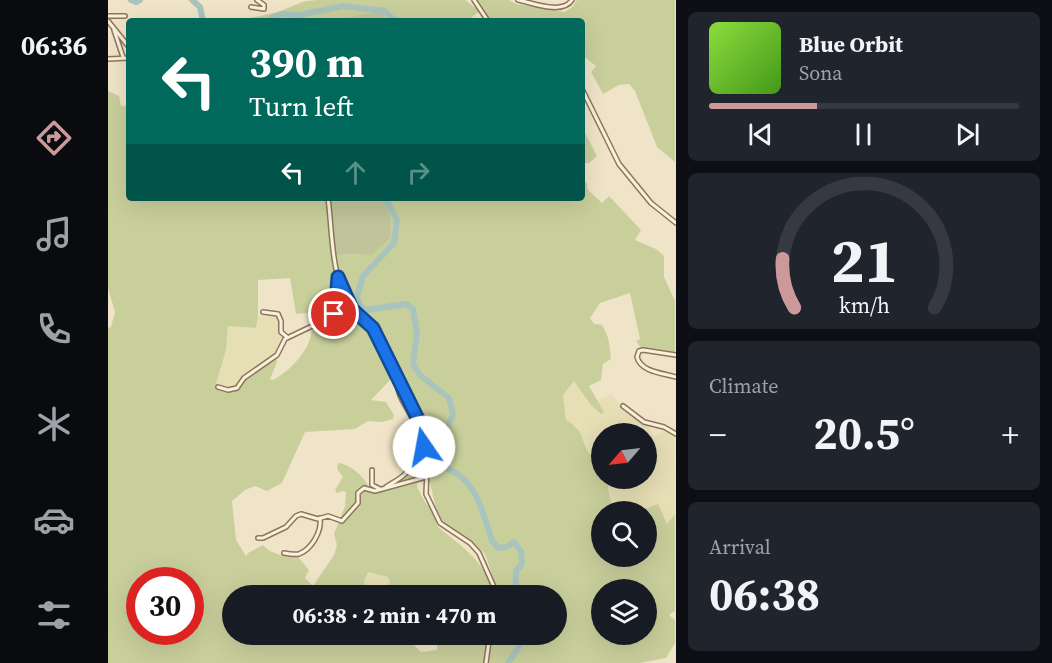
<!DOCTYPE html>
<meta charset="utf-8">
<style>
body{margin:0;font-family:"Source Serif 4",serif;background:#20242c;color:#f1f3f6;height:100vh;display:flex;flex-direction:column;font-size:22px;white-space:nowrap}
*{box-sizing:border-box;margin:0}
p{font-size:20px;color:#9ea1a6}
.icon{flex:none;width:33px;height:33px;fill:none;stroke:currentColor;stroke-width:2;stroke-linecap:round;stroke-linejoin:round}
.map{position:relative;flex:1;overflow:hidden}
.panel{display:flex;flex-direction:column;gap:12px;padding:12px;background:#0d0f14;width:376px}
.panel>*{flex:none}
.hud{position:absolute;left:18px;top:18px;width:459px;height:183px;border-radius:6px;box-shadow:0 6px 24px #0002;background:#00695c;color:#fff;overflow:hidden}
.needle{width:39px;rotate:242deg}
.fabs{position:absolute;left:483px;top:423px;display:grid;gap:12px}
.fabs a{display:grid;place-items:center;width:66px;height:66px;border-radius:50%;background:#171b24;box-shadow:0 6px 24px #0002;font-size:30px}
.speed{position:absolute;left:18px;top:567px;display:flex;gap:12px;font-size:30px;font-weight:700;text-align:center}
.speed>*{display:grid;place-content:center;width:78px;height:78px;border-radius:50%;background:#171b24;box-shadow:0 6px 24px #0002;line-height:1}
.speed .limit{border:9px solid #d22;background:#fff;color:#111}
.pin{position:absolute;display:grid;place-items:center;width:51px;height:51px;color:#fff;margin:-26px;border:3px solid #fff;border-radius:50%;box-shadow:0 2px 6px #0007}
.me{position:absolute;width:66px;margin:-33px;rotate:348deg;stroke-linejoin:round;filter:drop-shadow(0 0 4px #0008)}
.turn{display:flex;align-items:center;gap:21px;height:126px;padding:0 24px;font-size:27px}
.turn .icon{width:78px;height:78px;stroke-width:2.5}
.turn b{display:block;font-size:42px;line-height:51px}
.lanes{display:flex;align-items:center;height:57px;padding:0 24px;background:#0003;justify-content:center;gap:30px;direction:ltr}
.lanes .off{opacity:.35}
.big{font-size:45px;font-weight:700;line-height:1.1}
.panel .card{flex:1;display:flex;flex-direction:column;justify-content:center;gap:9px;min-width:0;padding:0 21px;border-radius:9px;background:#20242c}
.panel .dial{align-items:center;gap:0}
.dial svg{height:156px;overflow:visible;fill:none;stroke:#363941;stroke-width:7;stroke-linecap:round;text-anchor:middle}
.dial text{fill:#f1f3f6;stroke:none}
.song{display:flex;align-items:center;gap:18px}
.cover{width:72px;height:72px;border-radius:9px;background:linear-gradient(135deg,hsl(90 70% 55%),hsl(100 70% 35%))}
.played{height:6px;border-radius:3px;background:linear-gradient(90deg,#cc999b 35%,#363941 35%)}
.keys{display:flex;justify-content:space-around;direction:ltr}
.heat{display:flex;justify-content:space-between;align-items:center;font-size:33px;direction:ltr}
.trip{position:absolute;left:114px;top:585px;width:345px;height:60px;border-radius:30px;background:#171b24;box-shadow:0 6px 24px #0002;font-weight:700;line-height:60px;text-align:center}
main{display:flex;flex:1;min-height:0}
.tabs{display:flex;flex-direction:column;width:108px;justify-content:space-around;align-items:center;background:#090b0e;color:#9ea1a6}
.tabs .icon{width:42px;height:42px}
.tabs .selected{color:#cc999b}
.tabs b{font-size:27px;color:#f1f3f6}
.map>svg:first-child{display:block}
.farmland{fill:#e6deb5}
.green{fill:#c9cf9b;fill-rule:evenodd}
.cemetery{fill:#bfc49a}
.lines{fill:none;stroke-linecap:round;stroke-linejoin:round}
.river{stroke:#a9c4bc;stroke-width:6}
.minor-casing{stroke:#8d765c;stroke-width:6}
.minor{stroke:#faf1dc;stroke-width:3}
.route-casing{stroke:#114b97;stroke-width:15}
.route{stroke:#1a73e8;stroke-width:10}
</style>
<main>
<nav class="tabs">
<b>06:36</b>
<svg class="icon selected" aria-label="directions" viewBox="0 0 24 24"><path d="M12 3l9 9-9 9-9-9zM9 14v-3h6M13 9l2 2-2 2"/></svg>
<svg class="icon" aria-label="music" viewBox="0 0 24 24"><path d="M9 18V5l10-2v13"/><circle cx="6" cy="18" r="3"/><circle cx="16" cy="16" r="3"/></svg>
<svg class="icon" aria-label="phone" viewBox="0 0 24 24"><path d="M5 4h4l2 5-3 2q2 4 5 5l2-3 5 2v4C11 20 4 13 5 4z"/></svg>
<svg class="icon" aria-label="climate" viewBox="0 0 24 24"><path d="M12 3v18M4 7l16 10M4 17L20 7"/></svg>
<svg class="icon" aria-label="car" viewBox="0 0 24 24"><path d="M5 17H2v-5l4-1 3-4h7l3 4 3 1v5h-3M9 17h6M6 11h13"/><circle cx="7" cy="17" r="2"/><circle cx="17" cy="17" r="2"/></svg>
<svg class="icon" aria-label="filters" viewBox="0 0 24 24"><path d="M4 7h16M4 17h16"/><circle cx="9" cy="7" r="2"/><circle cx="15" cy="17" r="2"/></svg>
</nav>
<div class="map">
<svg width="568" height="663" viewBox="0 0 568 663">
<rect width="100%" height="100%" fill="#f0e4c8"/>
<g class="farmland">
<path d="M 160,312 L 171,316 L 173,333 L 179,338 L 172,352 L 131,388 L 119,390 L 110,386 L 108,383 L 118,350 L 120,326 L 148,328 L 150,316 L 159,317 Z"/>
<path d="M 466,381 L 482,404 L 496,412 L 489,400 L 503,395 L 520,411 L 541,424 L 540,428 L 547,437 L 557,429 L 567,435 L 567,514 L 559,524 L 550,504 L 531,511 L 505,511 L 504,509 L 500,489 L 503,479 L 538,478 L 538,434 L 494,434 L 493,456 L 492,455 L 485,457 L 481,453 L 469,426 L 458,420 L 455,394 Z"/>
<path d="M 260,571 L 280,577 L 282,583 L 280,587 L 257,585 L 256,581 Z"/>
</g>
<g class="green">
<path d="M 210,0 L 357,0 L 372,11 L 359,21 L 280,21 L 273,10 L 223,21 L 128,21 L 170,12 L 197,1 Z"/>
<path d="M 367,0 L 401,0 L 408,4 L 457,12 L 464,7 L 469,0 L 567,0 L 567,162 L 549,147 L 527,91 L 521,84 L 511,85 L 495,94 L 483,72 L 488,66 L 474,55 L 474,21 L 382,21 Z"/>
<path d="M 0,91 L 11,96 L 13,106 L 21,106 L 21,198 L 218,198 C 222,236 221,277 243,310 C 248,317 255,321 260,326 C 272,340 278,360 286,376 L 263,400 L 278,402 L 286,415 L 285,419 L 274,422 L 260,421 L 247,429 L 197,432 L 174,483 L 159,491 L 147,486 L 137,490 L 124,501 L 128,540 L 138,556 L 140,553 L 155,545 C 162,554 178,557 190,557 L 201,570 L 197,578 L 205,586 L 226,555 L 229,545 L 226,534 L 237,506 L 238,492 L 235,491 L 229,493 L 227,490 L 235,477 L 229,469 L 230,463 C 241,464 256,476 260,486 C 269,492 276,492 285,485 C 303,472 307,464 307,441 C 307,435 308,428 306,423 C 302,411 293,401 291,388 L 311,429 L 309,487 L 318,504 L 323,508 L 328,519 L 329,526 C 356,549 372,556 386,592 L 386,596 L 124,596 L 124,634 L 296,635 L 313,652 L 329,650 L 329,635 L 380,635 L 381,645 L 376,663 L 0,663 L 0,328 L 3,327 L 7,312 L 0,288 ZM 182,278 L 188,314 L 200,313 C 201,317 204,323 204,327 C 204,349 182,371 165,380 L 162,379 L 169,362 L 167,357 L 135,379 L 131,388 C 122,390 114,391 108,383 L 118,350 L 120,326 L 148,328 L 150,316 L 150,280 ZM 260,572 L 280,577 L 282,583 L 279,587 L 257,585 L 256,581 ZM 32,580 L 82,580 L 82,632 L 32,632 Z"/>
<path d="M 474,127 L 489,156 L 481,163 L 474,163 Z"/>
<path d="M 474,180 L 479,183 L 480,190 L 494,203 L 501,196 L 533,230 L 527,240 L 548,249 L 556,256 L 556,277 L 567,301 L 567,353 L 533,348 L 528,341 L 532,339 L 522,293 L 492,303 L 482,318 L 486,324 L 494,325 C 502,338 501,344 503,359 L 495,364 L 493,380 L 481,386 L 496,412 L 493,414 L 482,404 L 466,381 L 455,395 L 458,420 C 479,431 471,444 485,457 L 492,455 L 493,456 L 494,478 L 503,479 L 500,489 L 505,511 L 494,512 L 494,556 L 514,557 L 517,567 L 527,557 L 538,556 L 539,546 L 543,541 L 539,530 L 538,512 L 531,511 L 550,504 L 559,524 L 567,514 L 567,611 L 561,615 L 567,620 L 567,643 L 558,658 L 532,663 L 381,663 L 385,635 L 448,634 L 448,596 L 391,595 L 377,554 L 370,547 L 346,532 L 333,519 L 328,508 L 321,479 L 316,431 L 313,421 L 291,381 L 268,329 C 262,319 253,317 246,310 C 235,297 231,271 227,255 L 251,254 L 262,256 L 282,215 L 275,198 L 474,198 ZM 494,590 L 538,590 L 538,634 L 494,634 Z"/>
</g>
<g class="cemetery">
<path d="M 273,10 L 280,21 L 223,21 Z"/>
<path d="M 222,198 L 275,198 L 282,215 L 283,237 L 262,256 L 251,254 L 227,255 Z"/>
</g>
<g class="lines">
<g class="river">
<path d="M 23,0 L 28,2 L 32,0"/>
<path d="M 84,0 L 92,7 L 95,21"/>
<path d="M 152,21 L 160,20 L 173,14 L 191,15 L 235,6 L 277,11 L 287,21"/>
<path d="M 277,198 L 289,220 L 286,243 L 255,276 L 249,297 L 252,306 L 258,310 L 298,304 L 305,309 L 309,333 L 305,364 L 312,375 L 341,398 L 345,415 L 329,447 L 338,468 C 369,480 375,513 384,541 L 390,548 L 398,547 L 406,542 L 413,551 L 414,564 L 408,571 L 407,596"/>
<path d="M 400,663 L 412,645 L 410,634"/>
</g>
<defs>
<g id="minor">
<path d="M 366,0 L 380,21"/>
<path d="M 410,0 C 425,3 454,15 464,0"/>
<path d="M 143,7 L 156,9 L 156,5 L 149,0"/>
<path d="M 0,16 L 17,16"/>
<path d="M 0,21 L 21,47"/>
<path d="M 6,30 L 15,57"/>
<path d="M 0,59 L 21,58"/>
<path d="M 474,89 L 511,164 L 543,203 L 568,223"/>
<path d="M 220,198 C 225,236 222,275 244,309 C 249,317 259,319 265,328 L 313,424 L 319,470 L 318,494 L 332,523 L 362,543 L 371,553 L 390,596"/>
<path d="M 155,312 L 170,314 L 173,321 L 173,332 L 179,337"/>
<path d="M 568,355 L 535,350 L 531,351 L 529,357 C 533,372 554,373 568,377"/>
<path d="M 110,387 L 120,390 L 129,388 L 136,378 L 169,355 L 177,339 L 221,318 L 231,309 L 233,304 L 229,289 L 230,278"/>
<path d="M 515,406 L 536,422 L 556,427 L 568,434"/>
<path d="M 264,470 L 264,485 L 272,489"/>
<path d="M 278,487 C 284,483 292,479 297,474 C 309,462 311,435 305,420 C 299,407 289,396 289,382"/>
<path d="M 150,538 L 155,538 L 178,527 L 188,516 L 193,514 L 210,519 L 220,516 L 234,521 L 250,503 L 250,493 L 256,488 L 267,491 L 318,477"/>
<path d="M 176,553 C 181,554 186,555 191,554 C 204,549 214,531 212,518"/>
<path d="M 378,663 L 382,634"/>
</g>
</defs>
<use href="#minor" class="minor-casing"/>
<use href="#minor" class="minor"/>
</g>
<g class="lines">
<defs>
<path id="route" d="M 226,314 L 233,304 L 229,289 L 230,277 L 244,309 L 265,328 L 310,419 L 316,447"/>
</defs>
<use href="#route" class="route-casing"/>
<use href="#route" class="route"/>
</g>
</svg>
<div class="fabs">
<a><svg class="needle" viewBox="-14 -14 28 28"><path d="M0-13l5 13h-10z" fill="#e53935"/><path d="M0 13l5-13h-10z" fill="#9ea1a6"/></svg></a>
<a><svg class="icon" aria-label="search" viewBox="0 0 24 24"><circle cx="10" cy="10" r="6"/><path d="M15 15l6 6"/></svg></a>
<a><svg class="icon" aria-label="layers" viewBox="0 0 24 24"><path d="M12 4l9 5-9 5-9-5zM3 14l9 5 9-5"/></svg></a>
</div>
<div class="speed"><div class="limit">30</div></div>
<div class="pin" style="left:226px;top:314px;background:#d93025"><svg class="icon" aria-label="arrive" viewBox="0 0 24 24"><path d="M6 21V4h12l-3 4 3 4H6"/></svg></div>
<svg class="me" style="left:316px;top:447px" viewBox="-20 -20 40 40"><circle r="19" fill="#fff"/><path d="M0-13L10 11 0 6-10 11z" fill="#1a73e8"/></svg>
<div class="trip">06:38 · 2 min · 470 m</div>
<div class="hud">
<div class="turn"><svg class="icon" aria-label="left" viewBox="0 0 24 24"><path d="M17 20v-9H6M10 6l-5 5 5 5"/></svg><div><b>390 m</b>Turn left</div></div>
<div class="lanes"><svg class="icon" aria-label="left" viewBox="0 0 24 24"><path d="M17 20v-9H6M10 6l-5 5 5 5"/></svg><svg class="icon off" aria-label="ahead" viewBox="0 0 24 24"><path d="M12 20V5M6 11l6-6 6 6"/></svg><svg class="icon off" aria-label="right" viewBox="0 0 24 24"><path d="M7 20v-9h11M14 6l5 5-5 5"/></svg></div>
</div>
</div>
<section class="panel">
<div class="card">
<div class="song"><i class="cover"></i><div><b>Blue Orbit</b><p>Sona</p></div></div>
<div class="played"></div>
<div class="keys"><svg class="icon" aria-label="previous" viewBox="0 0 24 24"><path d="M18 5L8 12l10 7zM5 5v14"/></svg><svg class="icon" aria-label="pause" viewBox="0 0 24 24"><path d="M8 5v14M16 5v14"/></svg><svg class="icon" aria-label="next" viewBox="0 0 24 24"><path d="M6 5l10 7-10 7zM19 5v14"/></svg></div>
</div>
<div class="card dial"><svg viewBox="0 0 100 80">
<path d="M14 69A42 42 0 1 1 86 69"/>
<path d="M14 69A42 42 0 0 1 8 44" stroke="#cc999b"/>
<text x="50" y="56" font-size="32" font-weight="700">21</text>
<text x="50" y="72" font-size="11">km/h</text>
</svg></div>
<div class="card"><p>Climate</p>
<div class="heat"><a>−</a><b class="big">20.5°</b><a>+</a></div>
</div>
<div class="card"><p>Arrival</p><b class="big">06:38</b></div>
</section>
</main>
